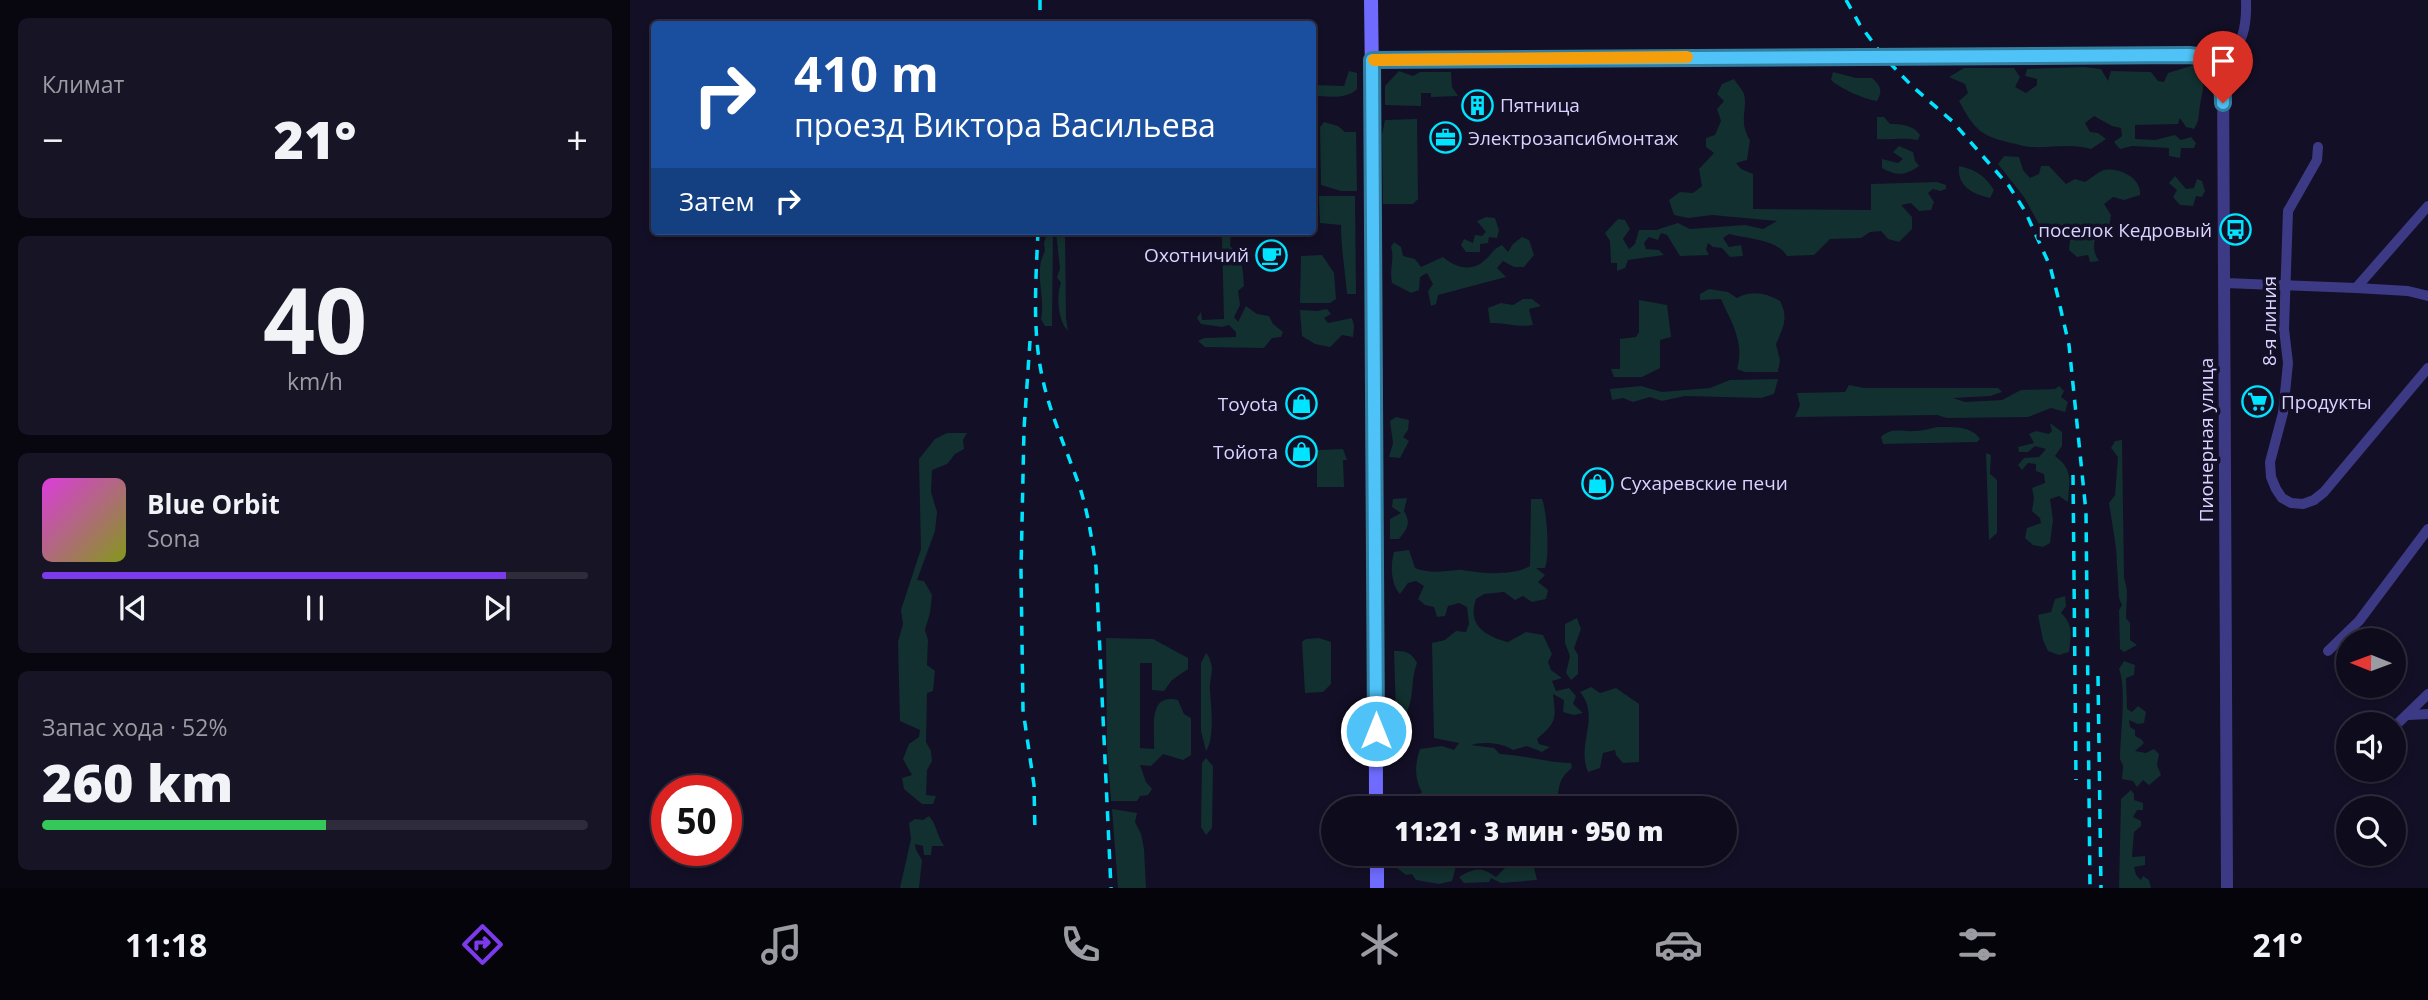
<!DOCTYPE html>
<html lang="ru">
<meta charset="utf-8">
<style>
body{margin:0;font-family:"Open Sans",sans-serif;background:#171425;color:#f1f3f6;height:100vh;display:flex;flex-direction:column;font-size:26px;white-space:nowrap}
*{box-sizing:border-box;margin:0}
p{font-size:23px;color:#9b9ba3}
.icon{flex:none;width:38px;height:38px;fill:none;stroke:currentColor;stroke-width:2;stroke-linecap:round;stroke-linejoin:round}
.map{position:relative;flex:1;overflow:hidden}
.sheet{display:flex;flex-direction:column;gap:18px;padding:18px;background:#08060f;width:630px}
.sheet>*{flex:none}
.guide{position:absolute;left:21px;top:21px;width:665px;height:214px;border-radius:7px;box-shadow:0 4px 10px #0003,0 0 0 2px #2e2b3b;background:#1a4fa0;color:#fff;overflow:hidden}
.needle{width:46px;rotate:271deg}
.buttons{position:absolute;left:1706px;top:628px;display:grid;gap:14px}
.buttons a{display:grid;place-items:center;width:70px;height:70px;border-radius:50%;background:#0e0b1c;box-shadow:0 4px 10px #0003,0 0 0 2px #2e2b3b;font-size:35px}
.speed{position:absolute;left:21px;top:775px;display:flex;gap:14px;font-size:35px;font-weight:700;text-align:center}
.speed>*{display:grid;place-content:center;width:91px;height:91px;border-radius:50%;background:#0e0b1c;box-shadow:0 4px 10px #0003,0 0 0 2px #2e2b3b;line-height:1}
.speed .limit{border:10px solid #d22;background:#fff;color:#111}
.pin{position:absolute;display:grid;place-items:center;width:60px;height:60px;color:#fff;margin:-72px -30px;border-radius:50% 50% 50% 0;rotate:-45deg;box-shadow:0 0 7px #0007}
.pin .icon{rotate:45deg}
.me{position:absolute;width:77px;margin:-38px;rotate:0deg;stroke-linejoin:round;filter:drop-shadow(0 0 5px #0008)}
.turn{display:flex;align-items:center;gap:24px;height:147px;padding:0 28px;font-size:32px}
.turn .icon{width:91px;height:91px;stroke-width:2.5}
.turn b{display:block;font-size:49px;line-height:60px}
.then{display:flex;align-items:center;height:66px;padding:0 28px;background:#0003;gap:14px;font-size:26px}
.big{font-size:52px;font-weight:800;line-height:1.1}
.sheet .widget{flex:1;display:flex;flex-direction:column;justify-content:center;gap:10px;min-width:0;padding:0 24px;border-radius:10px;background:#171425}
.sheet .dial{align-items:center;gap:0}
.dial b{font-size:91px;line-height:1}
.song{display:flex;align-items:center;gap:21px}
.cover{width:84px;height:84px;border-radius:10px;background:linear-gradient(135deg,hsl(300 70% 55%),hsl(70 70% 35%))}
.played{height:7px;border-radius:4px;background:linear-gradient(90deg,#7c3aed 85%,#2e2b3b 85%)}
.keys{display:flex;justify-content:space-around;direction:ltr}
.heat{display:flex;justify-content:space-between;align-items:center;font-size:38px;direction:ltr}
.charge{height:10px;border-radius:5px;background:linear-gradient(90deg,#34c759 52%,#2e2b3b 0)}
.trip{position:absolute;left:691px;top:796px;width:416px;height:70px;border-radius:35px;background:#0e0b1c;box-shadow:0 4px 10px #0003,0 0 0 2px #2e2b3b;font-weight:800;line-height:70px;text-align:center}
.tabs{display:flex;height:112px;justify-content:space-around;align-items:center;background:#06040b;color:#9b9ba3}
.tabs .icon{width:49px;height:49px}
.tabs .current{color:#7c3aed}
.tabs b{font-size:32px;color:#f1f3f6}
main{display:flex;flex:1;min-height:0}
.map>svg:first-child{display:block}
.green{fill:#12302f}
.lines{fill:none;stroke-linecap:round;stroke-linejoin:round}
.minor{stroke:#3d3a85;stroke-width:10}
.tertiary{stroke:#3d3a85;stroke-width:12}
.secondary{stroke:#6f6bff;stroke-width:14}
.rail{stroke:#00e5ff;stroke-width:3.5;stroke-dasharray:10 9;stroke-linecap:butt}
.route-casing{stroke:#337fa1;stroke-width:18}
.route{stroke:#4fc3f7;stroke-width:12}
.slow{stroke:#f59e0b;stroke-width:12}
.labels{text-anchor:middle;dominant-baseline:central;stroke-width:7;stroke-linejoin:round;paint-order:stroke}
.poi-label{font-size:19px;fill:#d9d4ff;stroke:#130f26;text-anchor:start}
.street-label{font-size:19px;fill:#d9d4ff;stroke:#130f26}
</style>
<main>
<section class="sheet">
<div class="widget"><p>Климат</p>
<div class="heat"><a>−</a><b class="big">21°</b><a>+</a></div>
</div>
<div class="widget dial"><b>40</b><p>km/h</p></div>
<div class="widget">
<div class="song"><i class="cover"></i><div><b>Blue Orbit</b><p>Sona</p></div></div>
<div class="played"></div>
<div class="keys"><svg class="icon" aria-label="previous" viewBox="0 0 24 24"><path d="M18 5L8 12l10 7zM5 5v14"/></svg><svg class="icon" aria-label="pause" viewBox="0 0 24 24"><path d="M8 5v14M16 5v14"/></svg><svg class="icon" aria-label="next" viewBox="0 0 24 24"><path d="M6 5l10 7-10 7zM19 5v14"/></svg></div>
</div>
<div class="widget"><p>Запас хода · 52%</p><b class="big">260 km</b><div class="charge"></div></div>
</section>
<div class="map">
<svg width="1798" height="888" viewBox="0 0 1798 888">
<rect width="100%" height="100%" fill="#130f26"/>
<g class="green">
<path d="M 1564,65 L 1572,72 C 1575,89 1572,91 1570,106 C 1568,116 1570,120 1564,129 L 1556,127 L 1550,118 L 1548,124 L 1505,125 L 1505,139 L 1525,140 L 1545,135 L 1551,140 L 1561,137 L 1566,143 L 1564,148 L 1551,148 L 1550,158 L 1539,156 L 1539,148 L 1502,146 L 1490,149 L 1484,142 L 1492,136 L 1491,128 L 1482,126 L 1464,116 L 1455,123 L 1460,132 L 1468,133 L 1476,139 L 1461,149 C 1441,143 1422,148 1402,147 C 1396,147 1391,145 1386,144 C 1352,137 1345,131 1329,101 L 1338,93 L 1335,84 L 1319,77 L 1334,68 L 1384,68 L 1390,77 L 1385,87 L 1396,93 L 1407,85 L 1407,79 L 1395,76 L 1397,69 L 1454,67 L 1471,69 L 1478,81 L 1481,71 L 1521,72 L 1528,81 L 1534,82 L 1538,73 Z"/>
<path d="M 719,71 L 727,73 L 727,89 C 716,100 697,96 683,96 L 683,85 L 714,86 Z"/>
<path d="M 769,71 L 783,76 L 790,72 L 821,72 L 822,87 L 828,96 L 801,97 L 801,93 L 791,93 L 791,106 L 755,105 L 755,86 Z"/>
<path d="M 1203,72 L 1226,78 L 1242,78 C 1251,87 1253,90 1247,101 C 1234,99 1211,89 1201,80 Z"/>
<path d="M 1104,79 C 1107,84 1112,89 1114,94 C 1118,110 1108,121 1120,140 L 1117,160 L 1106,163 L 1111,169 L 1123,174 L 1123,209 L 1241,210 L 1241,184 L 1307,182 L 1316,185 L 1316,189 L 1310,191 L 1303,189 L 1298,193 L 1304,202 L 1301,210 L 1289,211 L 1281,203 L 1271,205 L 1282,217 L 1282,229 L 1269,242 L 1258,239 L 1251,231 L 1240,232 L 1231,238 L 1200,239 L 1184,255 L 1157,256 C 1147,239 1118,239 1099,234 L 1093,238 L 1099,247 L 1111,245 L 1113,256 L 1100,257 L 1092,248 L 1083,247 L 1078,243 L 1076,249 L 1079,255 L 1050,256 L 1037,235 L 1031,233 L 1028,240 L 1019,237 L 1014,243 L 1016,249 L 1029,250 L 1034,255 L 998,260 L 995,268 L 987,271 L 987,263 L 981,263 L 980,241 L 975,233 L 988,219 L 995,220 L 1000,229 L 993,239 L 999,249 L 1005,244 L 1009,230 L 1026,230 L 1048,223 L 1060,229 L 1115,225 L 1133,229 L 1147,221 L 1082,215 L 1058,218 L 1044,215 L 1039,200 L 1050,192 L 1063,193 L 1072,186 L 1069,169 L 1084,153 L 1076,147 L 1076,138 L 1085,135 L 1091,121 L 1087,109 L 1094,101 L 1087,94 L 1092,84 Z"/>
<path d="M 1247,117 L 1254,117 L 1260,124 C 1270,124 1284,125 1290,135 L 1288,140 C 1274,137 1262,140 1247,139 Z"/>
<path d="M 787,119 L 788,199 L 783,204 L 753,204 L 752,135 L 755,120 Z"/>
<path d="M 694,122 L 708,126 L 715,132 L 726,132 L 727,191 L 711,191 L 691,185 L 690,127 Z"/>
<path d="M 1269,146 L 1283,152 L 1285,161 L 1289,166 C 1275,176 1266,176 1252,168 L 1252,159 L 1268,163 L 1273,159 L 1263,152 Z"/>
<path d="M 1374,156 L 1389,157 L 1393,170 L 1400,178 L 1409,174 L 1411,166 L 1419,166 L 1436,184 L 1445,179 L 1455,182 C 1460,179 1468,172 1474,170 C 1489,167 1512,178 1510,195 L 1494,200 L 1483,197 L 1474,204 L 1481,215 L 1479,228 C 1463,232 1460,249 1469,261 L 1460,262 L 1458,255 L 1447,257 L 1439,250 L 1440,240 L 1435,233 L 1411,228 L 1394,197 L 1368,164 Z"/>
<path d="M 1329,166 C 1346,170 1354,175 1364,190 L 1360,198 C 1342,194 1327,186 1329,166 Z"/>
<path d="M 1545,176 L 1556,189 L 1564,188 L 1567,179 L 1572,181 L 1575,191 L 1572,197 L 1566,196 L 1563,206 L 1550,205 L 1543,197 L 1547,190 L 1539,183 Z"/>
<path d="M 689,196 L 725,196 L 726,294 L 717,294 C 715,270 711,248 711,225 L 690,223 Z"/>
<path d="M 856,217 L 865,218 L 869,230 L 867,238 L 859,237 L 858,243 L 850,244 L 850,252 L 836,252 L 831,245 L 834,239 L 843,243 L 845,235 L 852,236 L 856,232 L 847,221 Z"/>
<path d="M 416,231 L 423,231 L 422,326 L 415,326 L 411,319 C 416,297 403,272 415,251 L 414,243 L 417,234 Z"/>
<path d="M 426,231 L 435,231 L 436,318 L 438,331 C 428,322 426,295 431,283 L 427,277 L 430,269 Z"/>
<path d="M 594,231 L 601,231 L 600,246 C 613,258 613,270 614,286 L 608,291 L 610,305 L 604,317 L 608,322 L 616,306 L 627,314 L 639,316 L 643,324 L 653,332 L 651,337 L 642,338 L 634,348 L 575,347 L 568,341 L 574,338 L 606,337 L 606,332 L 599,325 L 592,327 L 571,324 L 567,318 L 571,312 L 572,320 L 594,319 L 592,239 L 590,234 Z"/>
<path d="M 892,237 L 899,240 L 904,255 L 894,267 L 884,267 L 873,261 L 867,268 L 876,277 L 808,295 L 806,304 L 801,306 L 798,291 L 803,284 L 797,273 L 790,277 L 789,290 L 781,293 L 762,283 C 759,267 765,260 761,247 L 764,242 L 771,247 L 773,256 L 785,259 L 791,267 L 813,257 C 825,267 841,273 855,260 C 862,254 863,249 872,245 L 878,252 L 883,244 Z"/>
<path d="M 692,255 L 704,273 L 706,299 L 700,303 L 670,303 L 671,256 Z"/>
<path d="M 1079,289 L 1098,292 L 1107,298 C 1122,290 1136,293 1150,301 C 1159,318 1153,328 1146,344 L 1150,360 L 1148,372 L 1115,372 L 1107,369 C 1115,342 1101,322 1091,299 L 1070,300 L 1070,294 Z"/>
<path d="M 893,299 L 902,299 L 911,306 L 899,309 L 903,325 C 888,328 875,322 860,323 L 858,308 L 871,303 L 883,305 Z"/>
<path d="M 1009,300 L 1037,305 L 1041,337 L 1030,340 L 1030,368 L 1012,377 L 984,377 L 981,369 L 990,369 L 990,339 L 1006,337 L 1009,332 Z"/>
<path d="M 697,309 L 701,314 L 694,318 L 698,323 L 722,318 L 724,326 L 723,337 L 712,335 L 700,347 L 685,344 L 672,336 L 670,310 L 687,311 Z"/>
<path d="M 1148,379 L 1144,394 L 1131,398 L 1055,396 L 1032,401 L 1020,397 L 1003,402 L 993,398 L 982,400 L 980,389 L 1011,386 L 1032,392 L 1080,388 L 1100,380 Z"/>
<path d="M 1219,385 L 1234,388 L 1368,388 L 1372,392 L 1360,396 L 1323,398 L 1335,402 L 1372,400 L 1391,390 L 1425,389 L 1429,386 L 1434,391 L 1431,397 L 1438,402 L 1435,412 L 1421,408 L 1398,417 L 1317,418 L 1307,415 L 1165,417 L 1170,405 L 1167,393 L 1215,392 Z"/>
<path d="M 766,417 L 779,420 L 778,430 L 773,437 L 779,441 L 770,458 L 759,457 L 763,443 L 760,421 Z"/>
<path d="M 1420,423 L 1432,432 L 1432,446 L 1425,456 C 1444,470 1439,481 1438,502 L 1429,496 L 1420,499 L 1423,520 L 1420,543 L 1413,547 L 1403,545 L 1395,538 L 1397,528 L 1411,523 L 1410,518 L 1402,511 L 1404,498 L 1402,488 L 1415,483 L 1414,474 L 1406,471 L 1406,464 L 1398,463 L 1392,470 L 1388,465 L 1394,458 L 1409,457 L 1416,449 L 1405,446 L 1398,452 L 1389,452 L 1388,447 L 1404,443 L 1399,434 L 1406,431 L 1419,434 L 1422,431 Z"/>
<path d="M 1308,427 C 1323,427 1342,426 1350,439 L 1347,442 L 1253,444 L 1251,437 C 1262,427 1271,432 1285,431 C 1293,431 1301,428 1308,427 Z"/>
<path d="M 317,433 L 337,433 L 333,440 L 334,449 L 325,454 L 317,464 L 302,470 L 301,492 L 307,512 L 305,531 L 287,580 L 294,581 L 302,595 L 300,613 L 295,630 L 298,640 L 297,665 L 305,671 L 303,691 L 297,693 L 296,742 L 301,751 L 302,761 L 297,770 L 296,795 L 306,796 L 303,804 L 292,804 L 274,789 L 272,778 L 282,775 L 273,759 L 279,744 L 289,737 L 290,730 L 270,721 L 268,642 L 273,624 L 271,610 L 291,549 L 289,459 L 305,439 Z"/>
<path d="M 1492,440 L 1494,577 L 1497,590 L 1496,618 L 1500,623 L 1500,640 L 1507,645 L 1494,652 L 1490,649 L 1489,610 L 1492,605 L 1489,598 L 1486,548 L 1479,503 L 1485,495 L 1488,457 L 1481,448 L 1485,441 Z"/>
<path d="M 713,449 L 717,460 L 713,460 L 714,487 L 687,487 L 687,450 Z"/>
<path d="M 1356,453 L 1361,455 L 1360,474 L 1367,480 L 1367,533 L 1359,540 Z"/>
<path d="M 777,498 L 774,511 C 781,523 778,528 769,539 L 760,539 L 760,519 L 771,513 L 762,507 L 763,499 Z"/>
<path d="M 901,499 L 912,499 C 917,511 920,556 915,568 L 906,568 L 915,575 L 908,582 L 918,590 L 916,599 L 902,602 L 893,596 L 885,600 L 874,592 L 854,594 L 846,599 C 837,625 855,636 878,642 L 896,632 L 913,635 L 922,654 L 918,662 L 921,670 L 932,678 L 922,681 L 926,691 L 939,688 L 946,696 L 943,704 L 953,713 L 944,715 L 933,712 L 934,700 L 923,694 C 926,719 927,722 907,739 L 909,744 L 920,747 L 912,752 L 897,746 L 883,750 C 873,743 853,741 841,745 L 864,748 L 870,754 C 894,755 917,763 941,763 L 942,768 C 927,779 928,792 928,808 L 912,808 L 910,804 L 908,808 L 785,808 L 783,799 L 792,792 C 784,779 785,763 790,749 L 812,746 L 824,750 L 829,743 L 804,738 L 802,643 L 815,640 L 826,631 L 836,632 L 839,624 L 837,607 L 829,603 L 818,606 L 815,616 L 807,617 L 804,607 L 795,605 L 788,599 L 794,586 L 786,581 L 778,583 L 770,594 C 761,584 760,566 764,552 L 779,550 L 785,568 C 798,574 815,571 828,570 C 833,569 835,571 839,571 C 856,574 885,575 900,566 Z"/>
<path d="M 1435,596 L 1436,606 L 1431,613 C 1444,625 1441,636 1439,652 L 1429,655 L 1418,651 L 1413,640 L 1408,615 L 1421,612 L 1425,599 Z"/>
<path d="M 947,618 L 951,629 L 944,648 L 948,655 L 948,674 L 941,680 L 936,673 L 940,656 L 935,643 L 935,624 Z"/>
<path d="M 476,638 L 523,639 L 558,658 L 558,669 L 542,680 L 534,691 L 522,690 L 522,663 L 510,663 L 510,748 L 524,749 C 525,730 517,692 548,700 L 554,714 L 561,718 L 561,755 L 553,760 L 533,754 L 521,766 L 510,765 L 516,782 L 522,789 L 518,795 L 510,796 L 507,801 L 481,801 L 477,747 Z"/>
<path d="M 689,638 L 701,642 L 701,684 L 693,692 L 675,693 L 672,642 L 676,639 Z"/>
<path d="M 764,651 C 776,651 781,652 787,663 C 780,682 785,696 776,714 L 766,713 Z"/>
<path d="M 576,653 C 580,658 581,662 582,668 C 582,676 579,683 580,691 C 581,706 585,738 576,751 L 571,731 L 571,663 Z"/>
<path d="M 1494,661 L 1505,665 L 1504,675 L 1496,678 L 1497,709 L 1502,712 L 1508,706 L 1516,712 L 1514,723 L 1508,724 L 1499,720 L 1500,727 L 1505,730 L 1505,736 L 1511,739 L 1514,743 L 1505,751 L 1516,753 L 1524,749 L 1529,754 L 1527,765 L 1531,775 L 1519,785 L 1513,780 L 1507,787 L 1503,781 L 1492,779 L 1493,766 L 1490,759 C 1490,735 1497,689 1489,669 Z"/>
<path d="M 961,687 L 970,693 L 986,688 L 1009,704 L 1009,762 L 993,763 L 986,755 L 985,750 L 973,753 L 970,768 L 958,772 C 946,744 971,717 950,692 Z"/>
<path d="M 576,758 L 583,766 L 582,828 L 576,835 L 571,827 L 572,763 Z"/>
<path d="M 1501,790 L 1504,794 L 1504,800 L 1513,803 L 1513,810 L 1507,810 L 1503,817 L 1511,821 L 1511,826 L 1504,832 L 1502,857 L 1515,856 L 1515,865 L 1504,867 L 1506,875 L 1511,880 L 1513,876 L 1519,880 L 1521,888 L 1489,888 L 1491,799 Z"/>
<path d="M 482,809 L 507,813 L 505,822 L 511,834 L 514,849 L 516,888 L 488,888 Z"/>
<path d="M 299,816 C 307,825 307,836 314,846 L 302,846 L 301,855 L 294,855 L 293,846 L 285,844 L 286,850 L 292,860 L 289,888 L 270,888 L 281,839 L 279,823 L 285,819 L 293,820 Z"/>
<path d="M 766,854 L 777,854 L 778,857 L 783,854 L 825,854 L 826,866 L 822,881 L 809,884 L 786,880 L 782,874 L 776,875 L 767,868 Z"/>
<path d="M 838,854 L 880,854 L 884,859 L 904,867 L 907,880 L 871,883 L 861,878 L 859,882 L 834,883 L 829,877 C 845,868 850,866 866,877 L 876,867 C 867,858 855,860 843,864 Z"/>
</g>
<g class="lines">
<g class="minor">
<path d="M 1593,64 C 1613,45 1617,27 1616,0"/>
<path d="M 1688,147 L 1687,160 L 1658,211 L 1654,329 L 1658,363 L 1653,413 L 1640,462 L 1641,477 L 1646,489 L 1652,498 L 1661,503 L 1673,504 L 1684,500 L 1694,492 L 1798,368"/>
<path d="M 1595,283 L 1726,288 L 1778,291 L 1798,296"/>
<path d="M 1726,288 L 1798,206"/>
<path d="M 1698,651 L 1729,621 L 1798,529"/>
<path d="M 1779,715 L 1798,714"/>
<path d="M 1765,726 L 1798,694"/>
</g>
<path class="tertiary" d="M 742,60 L 1539,54 L 1576,57 L 1593,64 L 1597,888"/>
<g class="secondary">
<path d="M 741,0 L 745,320 L 746,808"/>
<path d="M 747,854 L 747,888"/>
</g>
<g class="rail">
<path d="M 410,0 L 410,24"/>
<path d="M 1216,0 L 1230,25 L 1253,56 L 1283,87 L 1322,121 L 1379,186 L 1395,211 L 1420,266 L 1427,293 L 1439,345 L 1456,512 L 1460,888"/>
<path d="M 408,231 C 406,278 402,329 412,376 C 420,415 437,450 450,488 C 458,513 462,540 466,567 L 481,888"/>
<path d="M 400,341 L 394,429 L 391,571 L 393,710 L 404,785 L 405,834"/>
<path d="M 1443,475 L 1446,780"/>
<path d="M 1468,676 L 1471,888"/>
</g>
</g>
<g class="lines">
<defs>
<path id="route" d="M 746,731 L 742,60 L 1559,55 L 1576,57 L 1592,64 L 1593,103"/>
</defs>
<use href="#route" class="route-casing"/>
<use href="#route" class="route"/>
<path class="slow" d="M 744,60 L 1057,57"/>
</g>
<defs>
<symbol id="building-ring" viewBox="-11 -11 22 22"><circle r="9.5" fill="#130f26" stroke="#00e5ff" stroke-width="1.5"/><path d="M-4-6H4V6H1V3H-1V6H-4ZM-2.5-4.3h1.7v1.8h-1.7ZM.8-4.3h1.7v1.8H.8ZM-2.5-1h1.7V.8h-1.7ZM.8-1h1.7V.8H.8Z" fill="#00e5ff"/></symbol>
<symbol id="office-ring" viewBox="-11 -11 22 22"><circle r="9.5" fill="#130f26" stroke="#00e5ff" stroke-width="1.5"/><path d="M-6-3h4V-5.5h4V-3h4V5H-6ZM-1-4.5V-3h2v-1.5ZM-6 0V1H6V0Z" fill="#00e5ff"/></symbol>
<symbol id="bus-ring" viewBox="-11 -11 22 22"><circle r="9.5" fill="#130f26" stroke="#00e5ff" stroke-width="1.5"/><path d="M-5-6H5V4H4V6H2V4H-2V6H-4V4H-5ZM-3.5-4V0h7V-4ZM-3.5 1.2v1.5H-2V1.2ZM2 1.2v1.5H3.5V1.2Z" fill="#00e5ff"/></symbol>
<symbol id="cafe-ring" viewBox="-11 -11 22 22"><circle r="9.5" fill="#130f26" stroke="#00e5ff" stroke-width="1.5"/><path d="M-5.5-4.5H6V0H3Q3 3.5 0 3.5H-2.5Q-5.5 3.5-5.5 0ZM3-3.2v2h1.7v-2ZM-6 4.5H4V6H-6Z" fill="#00e5ff"/></symbol>
<symbol id="supermarket-ring" viewBox="-11 -11 22 22"><circle r="9.5" fill="#130f26" stroke="#00e5ff" stroke-width="1.5"/><path d="M-6-5.5h2.5l.6 2H6L4.5 2H-2.5L-4.4-4H-6ZM-1.5 3.2a1.3 1.3 0 1 0 .1 0ZM3 3.2a1.3 1.3 0 1 0 .1 0Z" fill="#00e5ff"/></symbol>
<symbol id="shop-ring" viewBox="-11 -11 22 22"><circle r="9.5" fill="#130f26" stroke="#00e5ff" stroke-width="1.5"/><path d="M-5-2.5h2.3a2.7 3.5 0 0 1 5.4 0H5L5.5 6h-11ZM-1.5-2.5h3a1.5 2.3 0 0 0-3 0Z" fill="#00e5ff"/></symbol>
</defs>
<g fill-rule="evenodd">
<use href="#building-ring" x="830" y="88" width="35" height="35"/>
<use href="#office-ring" x="798" y="120" width="35" height="35"/>
<use href="#bus-ring" x="1588" y="212" width="35" height="35"/>
<use href="#cafe-ring" x="624" y="238" width="35" height="35"/>
<use href="#supermarket-ring" x="1610" y="384" width="35" height="35"/>
<use href="#shop-ring" x="654" y="386" width="35" height="35"/>
<use href="#shop-ring" x="654" y="434" width="35" height="35"/>
<use href="#shop-ring" x="950" y="466" width="35" height="35"/>
</g>
<g class="labels">
<g class="poi-label">
<text x="870" y="105">Пятница</text>
<text x="838" y="138">Электрозапсибмонтаж</text>
<text x="1582" y="230" text-anchor="end">поселок Кедровый</text>
<text x="619" y="255" text-anchor="end">Охотничий</text>
<text x="1651" y="402">Продукты</text>
<text x="648" y="404" text-anchor="end">Toyota</text>
<text x="648" y="452" text-anchor="end">Тойота</text>
<text x="990" y="483">Сухаревские печи</text>
</g>
<g class="street-label">
<text transform="translate(1639 321) rotate(-90)">8-я линия</text>
<text transform="translate(1576 440) rotate(-90)">Пионерная улица</text>
</g>
</g>
</svg>
<div class="buttons">
<a><svg class="needle" viewBox="-14 -14 28 28"><path d="M0-13l5 13h-10z" fill="#e53935"/><path d="M0 13l5-13h-10z" fill="#9b9ba3"/></svg></a>
<a><svg class="icon" aria-label="sound" viewBox="0 0 24 24"><path d="M4 9h4l5-4v14l-5-4H4zM17 9q2 3 0 6"/></svg></a>
<a><svg class="icon" aria-label="search" viewBox="0 0 24 24"><circle cx="10" cy="10" r="6"/><path d="M15 15l6 6"/></svg></a>
</div>
<div class="speed"><div class="limit">50</div></div>
<div class="pin" style="left:1593px;top:103px;background:#d93025"><svg class="icon" aria-label="arrive" viewBox="0 0 24 24"><path d="M6 21V4h12l-3 4 3 4H6"/></svg></div>
<svg class="me" style="left:746px;top:731px" viewBox="-20 -20 40 40"><circle r="17" fill="#4fc3f7" stroke="#fff" stroke-width="3"/><path d="M0-11L8 9 0 5-8 9z" fill="#fff"/></svg>
<div class="trip">11:21 · 3 мин · 950 m</div>
<div class="guide">
<div class="turn"><svg class="icon" aria-label="right" viewBox="0 0 24 24"><path d="M7 20v-9h11M14 6l5 5-5 5"/></svg><div><b>410 m</b>проезд Виктора Васильева</div></div>
<div class="then">Затем<svg class="icon" aria-label="right" viewBox="0 0 24 24"><path d="M7 20v-9h11M14 6l5 5-5 5"/></svg></div>
</div>
</div>
</main>
<nav class="tabs">
<b>11:18</b>
<svg class="icon current" aria-label="directions" viewBox="0 0 24 24"><path d="M12 3l9 9-9 9-9-9zM9 14v-3h6M13 9l2 2-2 2"/></svg>
<svg class="icon" aria-label="music" viewBox="0 0 24 24"><path d="M9 18V5l10-2v13"/><circle cx="6" cy="18" r="3"/><circle cx="16" cy="16" r="3"/></svg>
<svg class="icon" aria-label="phone" viewBox="0 0 24 24"><path d="M5 4h4l2 5-3 2q2 4 5 5l2-3 5 2v4C11 20 4 13 5 4z"/></svg>
<svg class="icon" aria-label="climate" viewBox="0 0 24 24"><path d="M12 3v18M4 7l16 10M4 17L20 7"/></svg>
<svg class="icon" aria-label="car" viewBox="0 0 24 24"><path d="M5 17H2v-5l4-1 3-4h7l3 4 3 1v5h-3M9 17h6M6 11h13"/><circle cx="7" cy="17" r="2"/><circle cx="17" cy="17" r="2"/></svg>
<svg class="icon" aria-label="filters" viewBox="0 0 24 24"><path d="M4 7h16M4 17h16"/><circle cx="9" cy="7" r="2"/><circle cx="15" cy="17" r="2"/></svg>
<b>21°</b>
</nav>
